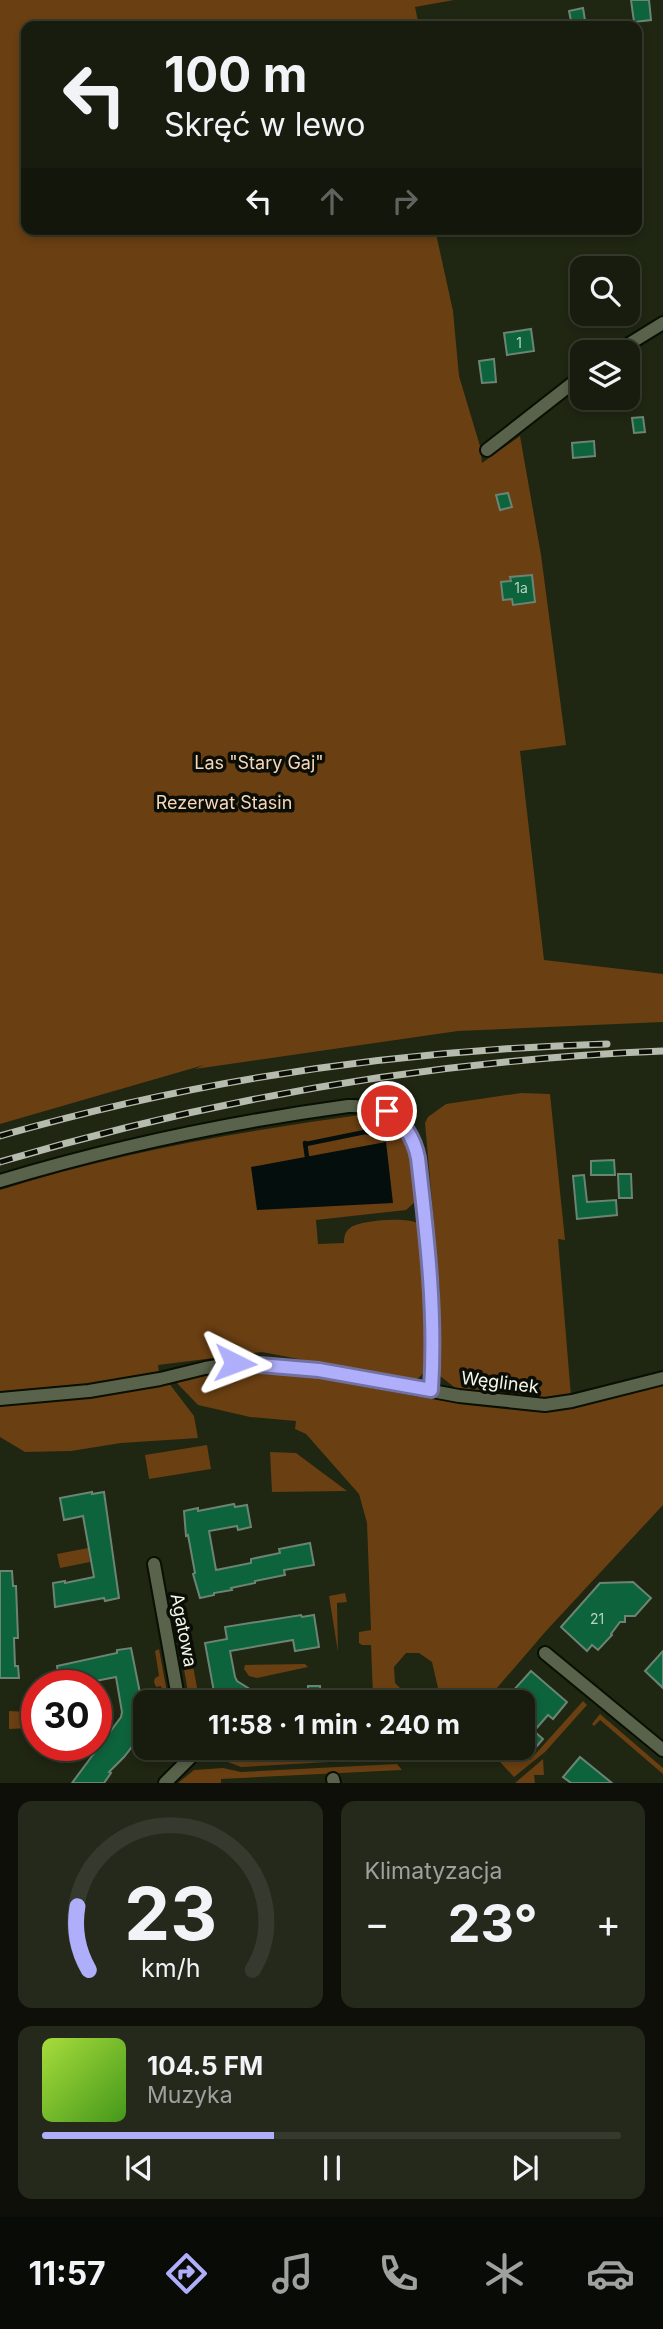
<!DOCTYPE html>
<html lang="pl">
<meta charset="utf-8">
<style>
body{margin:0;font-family:Inter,sans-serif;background:#24291c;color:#f1f3f6;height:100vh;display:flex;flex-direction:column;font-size:26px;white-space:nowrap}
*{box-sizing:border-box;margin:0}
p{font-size:23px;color:#9ea19e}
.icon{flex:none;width:38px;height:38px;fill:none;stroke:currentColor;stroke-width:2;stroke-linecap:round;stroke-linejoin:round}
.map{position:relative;height:1783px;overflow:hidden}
.drawer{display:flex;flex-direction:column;gap:18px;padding:18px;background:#0d0f08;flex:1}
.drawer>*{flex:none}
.hud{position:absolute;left:21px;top:21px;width:621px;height:214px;border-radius:14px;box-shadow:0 4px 10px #0003,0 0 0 2px #363a2e;background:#171c0e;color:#f1f3f6;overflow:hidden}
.buttons{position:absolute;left:570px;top:256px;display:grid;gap:14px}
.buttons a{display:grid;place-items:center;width:70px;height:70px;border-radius:14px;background:#171c0e;box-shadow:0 4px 10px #0003,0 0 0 2px #363a2e;font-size:35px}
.speed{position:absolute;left:21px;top:1670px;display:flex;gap:14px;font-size:35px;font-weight:700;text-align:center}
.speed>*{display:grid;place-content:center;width:91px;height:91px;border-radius:50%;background:#171c0e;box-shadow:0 4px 10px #0003,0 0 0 2px #363a2e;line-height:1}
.speed .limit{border:10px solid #d22;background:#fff;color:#111}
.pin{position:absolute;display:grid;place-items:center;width:60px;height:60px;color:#fff;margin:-30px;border:4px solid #fff;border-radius:50%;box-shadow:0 2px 7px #0007}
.me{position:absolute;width:77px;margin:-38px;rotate:93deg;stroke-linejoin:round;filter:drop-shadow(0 0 5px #0008)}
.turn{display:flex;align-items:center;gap:24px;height:147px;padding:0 28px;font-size:32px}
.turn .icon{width:91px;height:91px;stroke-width:2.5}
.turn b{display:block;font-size:49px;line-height:60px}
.lanes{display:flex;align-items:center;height:66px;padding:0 28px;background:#0003;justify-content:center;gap:35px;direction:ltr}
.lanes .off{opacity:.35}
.big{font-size:52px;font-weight:700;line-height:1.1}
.drawer .tile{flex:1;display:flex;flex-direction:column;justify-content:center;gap:10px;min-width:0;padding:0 24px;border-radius:14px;background:#24291c}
.drawer .dial{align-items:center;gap:0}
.dial svg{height:182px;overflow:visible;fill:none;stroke:#363a2e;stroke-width:7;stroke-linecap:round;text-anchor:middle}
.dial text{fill:#f1f3f6;stroke:none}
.song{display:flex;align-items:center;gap:21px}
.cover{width:84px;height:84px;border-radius:10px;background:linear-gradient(135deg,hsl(80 70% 55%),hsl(100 70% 35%))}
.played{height:7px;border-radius:4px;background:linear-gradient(90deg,#afaefa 40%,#363a2e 40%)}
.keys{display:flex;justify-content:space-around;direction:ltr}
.heat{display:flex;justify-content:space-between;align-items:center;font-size:38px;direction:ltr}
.drawer .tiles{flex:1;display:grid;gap:18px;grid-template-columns:1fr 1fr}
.tile:last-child{grid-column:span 2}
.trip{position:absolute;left:133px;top:1690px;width:402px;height:70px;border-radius:14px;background:#171c0e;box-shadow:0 4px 10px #0003,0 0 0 2px #363a2e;font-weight:700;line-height:70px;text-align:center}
.menu{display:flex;height:112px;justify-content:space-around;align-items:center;background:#090b06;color:#9ea19e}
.menu .icon{width:49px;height:49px}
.menu .current{color:#afaefa}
.menu b{font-size:32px;color:#f1f3f6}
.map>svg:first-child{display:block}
.green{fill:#6a3f12}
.water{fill:#030e0d}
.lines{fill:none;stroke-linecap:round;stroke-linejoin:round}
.stream{stroke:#030e0d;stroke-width:4.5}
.building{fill:#0d633c;stroke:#6b8474;stroke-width:2}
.street-casing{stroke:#090f01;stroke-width:16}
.street{stroke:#59624b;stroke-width:12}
.rail-casing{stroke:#b6bcad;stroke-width:7}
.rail{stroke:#0b0e06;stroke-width:4.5;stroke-dasharray:13;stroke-linecap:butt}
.route-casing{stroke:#7271a2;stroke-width:18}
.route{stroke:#afaefa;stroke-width:12}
.labels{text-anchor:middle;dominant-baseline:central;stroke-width:7;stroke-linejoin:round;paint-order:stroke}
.number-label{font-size:14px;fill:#b9d2be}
.park-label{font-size:18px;fill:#f7d6bb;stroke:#0b0e06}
.street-label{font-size:18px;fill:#f2f7ea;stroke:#0b0e06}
</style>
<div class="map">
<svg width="663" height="1783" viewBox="0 0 663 1783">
<rect width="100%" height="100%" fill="#1f2612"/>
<g class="green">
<path d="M 0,0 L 454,0 L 415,7 L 419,26 L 26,26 L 26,229 L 435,229 L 453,311 L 459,376 L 480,446 L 482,463 L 520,436 L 541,555 L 566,745 L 520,751 L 544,960 L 663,974 L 663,1022 L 458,1031 L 195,1069 L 204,1065 L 0,1124 Z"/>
<path d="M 521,1093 L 550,1094 L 565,1240 L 558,1239 L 571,1396 L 555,1400 L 458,1390 L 440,1376 L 440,1292 L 425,1123 L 428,1117 L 446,1104 Z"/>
<path d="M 367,1114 C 413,1131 412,1159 415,1202 L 406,1210 L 316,1220 L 318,1244 L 344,1243 C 344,1236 345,1232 350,1228 C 360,1220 407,1217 417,1223 L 422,1248 L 428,1354 C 426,1367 426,1375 413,1381 L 262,1352 L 158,1365 L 160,1379 L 165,1378 L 194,1416 L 198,1438 L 121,1443 L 71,1451 L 25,1452 L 0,1437 L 0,1190 C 119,1152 243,1131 367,1114 Z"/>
<path d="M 229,1372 L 313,1377 L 414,1396 L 536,1412 L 571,1408 L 663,1383 L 663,1505 L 546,1631 L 484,1703 L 441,1701 L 432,1662 L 419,1653 L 406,1653 L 394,1667 L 395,1683 L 401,1689 L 408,1703 L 364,1703 L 364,1696 L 373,1695 L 371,1645 L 362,1645 L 359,1643 L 359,1632 L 371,1630 L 367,1523 L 359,1494 L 306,1434 L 295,1429 L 296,1421 L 250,1417 L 198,1405 L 173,1379 Z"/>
<path d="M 207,1445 L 211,1469 L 149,1479 L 145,1455 Z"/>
<path d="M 270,1452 L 296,1453 L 347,1491 L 272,1492 Z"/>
<path d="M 88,1548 L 90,1562 L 60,1568 L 57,1554 Z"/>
<path d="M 345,1593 L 347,1602 L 337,1603 L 338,1652 L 329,1596 Z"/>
<path d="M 185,1624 L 200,1703 L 190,1703 L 176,1625 Z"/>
<path d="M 159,1649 L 169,1703 L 164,1703 L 161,1686 L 156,1687 L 154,1682 L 155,1678 L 159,1676 L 155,1651 Z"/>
<path d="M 305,1664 L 308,1667 L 257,1678 L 249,1676 L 244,1669 L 245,1665 Z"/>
<path d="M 583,1701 L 587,1705 L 545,1752 L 514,1777 L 487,1748 L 517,1748 L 530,1760 Z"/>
<path d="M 9,1711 L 29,1712 L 31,1728 L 9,1729 Z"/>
<path d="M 600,1714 L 663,1768 L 663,1774 L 600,1720 L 594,1726 L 592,1724 Z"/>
<path d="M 225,1748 L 400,1748 L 400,1758 L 241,1767 L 225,1761 Z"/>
<path d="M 543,1759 L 544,1775 L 534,1775 L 535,1783 L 515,1783 Z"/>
<path d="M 397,1764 L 402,1770 L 221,1779 L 221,1783 L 178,1783 L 194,1770 L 223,1768 L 241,1772 Z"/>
</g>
<path class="water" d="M 386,1142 L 393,1203 L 257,1210 L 251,1167 Z"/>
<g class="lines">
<g class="stream">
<path d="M 305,1143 L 307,1157"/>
<path d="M 306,1144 L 365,1132 L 375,1134"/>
</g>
</g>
<g class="building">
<path d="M 631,0 L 649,0 L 651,20 L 634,22 Z"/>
<path d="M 583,8 L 586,26 L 572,26 L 569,11 Z"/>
<path d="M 531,329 L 534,351 L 507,355 L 504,333 Z"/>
<path d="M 494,359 L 496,382 L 482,383 L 479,361 Z"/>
<path d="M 643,417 L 645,432 L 634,433 L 632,418 Z"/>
<path d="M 594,441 L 595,456 L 573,458 L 572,443 Z"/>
<path d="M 508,493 L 512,507 L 500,510 L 496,495 Z"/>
<path d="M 532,575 L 535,602 L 513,605 L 512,599 L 503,600 L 501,582 L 511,581 L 510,577 Z"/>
<path d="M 614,1160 L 615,1175 L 591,1175 L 591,1161 Z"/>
<path d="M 618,1174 L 631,1174 L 632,1198 L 619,1198 Z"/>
<path d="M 584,1175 L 587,1202 L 616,1200 L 617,1215 L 577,1219 L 573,1176 Z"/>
<path d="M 92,1492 L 92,1494 L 104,1492 L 119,1598 L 105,1601 L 104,1598 L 55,1607 L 53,1583 L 65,1581 L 65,1583 L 94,1577 L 83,1516 L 64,1520 L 60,1498 Z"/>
<path d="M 234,1504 L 235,1507 L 247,1505 L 251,1527 L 238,1530 L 237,1526 L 209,1531 L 216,1570 L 251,1563 L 251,1559 L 280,1553 L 279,1549 L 310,1543 L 314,1565 L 284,1570 L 285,1575 L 255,1581 L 255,1583 L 231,1588 L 232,1590 L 214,1593 L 214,1595 L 200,1598 L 193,1574 L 195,1573 L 188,1535 L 186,1536 L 184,1511 L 198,1508 L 198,1511 Z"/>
<path d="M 0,1571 L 12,1571 L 13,1586 L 16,1586 L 18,1638 L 14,1638 L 15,1666 L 18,1666 L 19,1678 L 0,1678 Z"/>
<path d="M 633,1582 L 651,1598 L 635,1616 L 625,1616 L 625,1622 L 620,1622 L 611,1634 L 612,1635 L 598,1650 L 592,1645 L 587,1651 L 561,1627 L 600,1583 Z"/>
<path d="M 301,1615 L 302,1617 L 314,1615 L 319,1647 L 295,1651 L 293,1640 L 230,1651 L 235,1677 L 237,1681 L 253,1691 L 308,1689 L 308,1686 L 320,1686 L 321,1703 L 228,1703 L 214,1692 L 205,1643 L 227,1639 L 225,1627 Z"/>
<path d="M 131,1648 L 145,1718 L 141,1735 L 124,1757 L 109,1772 L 111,1773 L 104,1783 L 72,1783 L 121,1717 L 122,1712 L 116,1677 L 85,1683 L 85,1685 L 63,1685 L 62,1680 L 59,1681 L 57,1666 L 117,1653 L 117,1650 Z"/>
<path d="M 663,1651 L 663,1688 L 645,1671 Z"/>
<path d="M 531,1671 L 567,1702 L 553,1719 L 548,1715 L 534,1731 L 543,1739 L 529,1755 L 523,1750 L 523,1703 L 502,1703 Z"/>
<path d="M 580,1757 L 612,1783 L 571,1783 L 563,1777 Z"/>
</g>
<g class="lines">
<defs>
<g id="street">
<path d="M 616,352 L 663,323"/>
<path d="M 487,450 L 583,375"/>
<path d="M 0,1181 C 113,1147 231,1122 348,1106 C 385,1105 411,1120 418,1158 C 427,1236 436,1312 431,1390"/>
<path d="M 0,1399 L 89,1391 L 160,1379 L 205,1368 L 235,1363 L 319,1370 L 459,1396 L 545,1405 L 572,1401 L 663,1378"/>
<path d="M 154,1564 L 179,1703"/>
<path d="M 545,1653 L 663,1750"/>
<path d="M 333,1779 L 334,1783"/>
<path d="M 165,1783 L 190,1758 L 188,1748"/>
</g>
</defs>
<use href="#street" class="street-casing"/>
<use href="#street" class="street"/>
<defs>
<g id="rail">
<path d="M 0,1136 C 198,1079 402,1050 607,1044"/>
<path d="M 0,1162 C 215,1098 438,1060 663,1051"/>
</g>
</defs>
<use href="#rail" class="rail-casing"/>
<use href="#rail" class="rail"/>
</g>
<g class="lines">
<defs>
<path id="route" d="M 235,1363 L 319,1370 L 431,1390 C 436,1312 427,1236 418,1158 C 414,1138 404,1122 387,1111"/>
</defs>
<use href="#route" class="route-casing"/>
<use href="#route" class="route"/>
</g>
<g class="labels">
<g class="number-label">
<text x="519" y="342">1</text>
<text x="521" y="587">1a</text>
<text x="597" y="1618">21</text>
</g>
<g class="park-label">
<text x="259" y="762">Las "Stary Gaj"</text>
<text x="224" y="802">Rezerwat Stasin</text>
</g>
<g class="street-label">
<text transform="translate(500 1382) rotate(7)">Węglinek</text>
<text transform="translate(184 1630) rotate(79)">Agatowa</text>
</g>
</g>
</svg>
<div class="buttons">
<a><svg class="icon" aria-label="search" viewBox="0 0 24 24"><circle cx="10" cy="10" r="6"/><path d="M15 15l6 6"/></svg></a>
<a><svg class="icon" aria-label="layers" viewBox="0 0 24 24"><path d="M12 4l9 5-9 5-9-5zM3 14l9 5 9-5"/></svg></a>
</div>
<div class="speed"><div class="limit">30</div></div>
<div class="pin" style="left:387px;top:1111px;background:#d93025"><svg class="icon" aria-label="arrive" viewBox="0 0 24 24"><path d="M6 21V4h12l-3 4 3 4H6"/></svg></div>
<svg class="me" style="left:235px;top:1363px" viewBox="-20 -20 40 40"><path d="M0-17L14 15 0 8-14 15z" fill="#afaefa" stroke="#fff" stroke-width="4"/></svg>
<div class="trip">11:58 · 1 min · 240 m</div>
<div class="hud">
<div class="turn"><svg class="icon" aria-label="left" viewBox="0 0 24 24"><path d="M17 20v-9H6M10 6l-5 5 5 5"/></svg><div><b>100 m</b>Skręć w lewo</div></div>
<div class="lanes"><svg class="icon" aria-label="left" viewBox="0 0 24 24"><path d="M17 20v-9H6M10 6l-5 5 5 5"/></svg><svg class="icon off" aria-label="ahead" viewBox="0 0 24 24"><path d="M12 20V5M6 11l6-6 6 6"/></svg><svg class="icon off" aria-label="right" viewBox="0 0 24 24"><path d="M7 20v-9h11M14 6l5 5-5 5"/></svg></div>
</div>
</div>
<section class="drawer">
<div class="tiles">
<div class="tile dial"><svg viewBox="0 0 100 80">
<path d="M14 69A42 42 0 1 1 86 69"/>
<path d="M14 69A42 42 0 0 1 9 41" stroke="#afaefa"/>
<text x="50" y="56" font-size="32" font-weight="700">23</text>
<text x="50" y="72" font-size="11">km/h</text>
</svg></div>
<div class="tile"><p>Klimatyzacja</p>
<div class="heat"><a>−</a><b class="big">23°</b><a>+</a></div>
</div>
<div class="tile">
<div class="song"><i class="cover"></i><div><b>104.5 FM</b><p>Muzyka</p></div></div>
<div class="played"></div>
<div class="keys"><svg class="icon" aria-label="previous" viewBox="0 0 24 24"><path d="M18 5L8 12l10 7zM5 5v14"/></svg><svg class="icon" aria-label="pause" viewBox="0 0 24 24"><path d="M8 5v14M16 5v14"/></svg><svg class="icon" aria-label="next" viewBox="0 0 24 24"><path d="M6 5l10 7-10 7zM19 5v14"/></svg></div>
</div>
</div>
</section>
<nav class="menu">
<b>11:57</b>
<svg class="icon current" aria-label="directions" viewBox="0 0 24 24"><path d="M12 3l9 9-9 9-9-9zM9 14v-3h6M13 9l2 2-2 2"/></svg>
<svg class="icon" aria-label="music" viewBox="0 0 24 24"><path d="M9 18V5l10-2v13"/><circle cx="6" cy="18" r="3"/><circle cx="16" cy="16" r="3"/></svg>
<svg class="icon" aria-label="phone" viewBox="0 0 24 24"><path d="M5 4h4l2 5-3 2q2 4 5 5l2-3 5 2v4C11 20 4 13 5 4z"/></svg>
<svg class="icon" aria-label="climate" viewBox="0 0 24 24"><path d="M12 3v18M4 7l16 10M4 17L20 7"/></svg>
<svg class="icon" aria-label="car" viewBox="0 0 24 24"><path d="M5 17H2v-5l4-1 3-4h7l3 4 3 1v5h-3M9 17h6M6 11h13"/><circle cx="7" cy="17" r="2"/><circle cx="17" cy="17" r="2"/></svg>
</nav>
